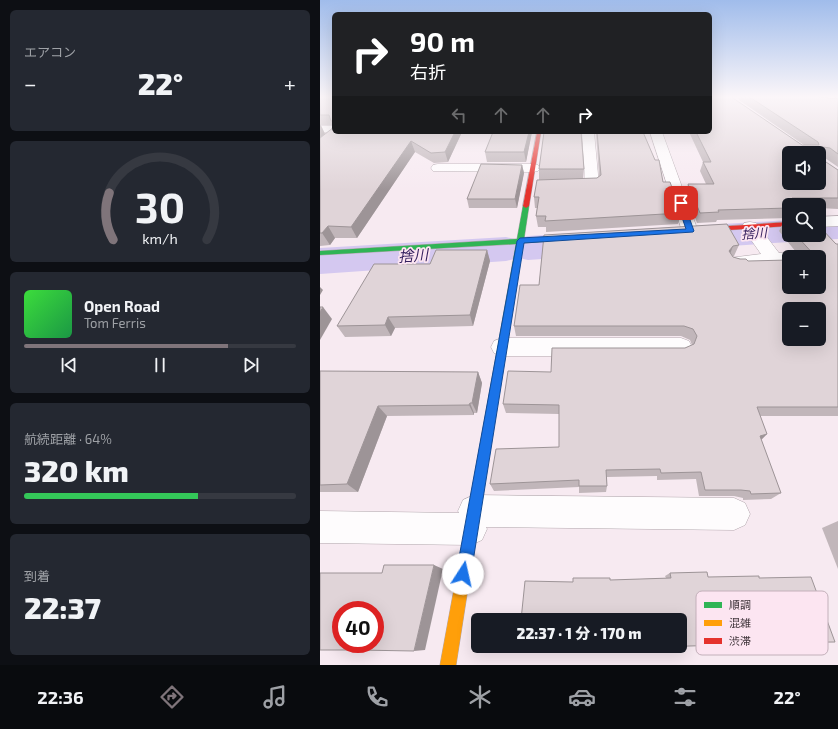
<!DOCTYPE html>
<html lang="ja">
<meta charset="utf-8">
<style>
body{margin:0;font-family:"Exo 2","Noto Sans JP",sans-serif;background:#242831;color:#f1f3f6;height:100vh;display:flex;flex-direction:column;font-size:15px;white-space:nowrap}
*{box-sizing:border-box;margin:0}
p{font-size:13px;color:#9ea1a6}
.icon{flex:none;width:22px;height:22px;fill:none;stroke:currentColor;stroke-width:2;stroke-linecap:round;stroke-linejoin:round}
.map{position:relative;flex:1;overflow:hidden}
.details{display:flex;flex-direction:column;gap:10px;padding:10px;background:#0d0f14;width:320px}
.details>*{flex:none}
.guide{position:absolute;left:12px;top:12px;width:380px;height:122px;border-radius:6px;box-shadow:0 4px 16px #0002;background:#202124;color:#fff;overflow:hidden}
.fabs{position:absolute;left:462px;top:146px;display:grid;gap:8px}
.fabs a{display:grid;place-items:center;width:44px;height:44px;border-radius:6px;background:#171b24;box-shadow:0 4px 16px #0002;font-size:20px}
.speed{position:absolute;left:12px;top:601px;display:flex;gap:8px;font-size:20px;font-weight:700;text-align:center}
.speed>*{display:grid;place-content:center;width:52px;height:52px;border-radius:50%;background:#171b24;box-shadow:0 4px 16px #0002;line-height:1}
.speed .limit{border:6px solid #d22;background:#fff;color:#111}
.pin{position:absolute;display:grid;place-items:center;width:34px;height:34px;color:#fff;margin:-17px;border-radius:8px;box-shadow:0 2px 6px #0006}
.me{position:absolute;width:44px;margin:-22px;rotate:10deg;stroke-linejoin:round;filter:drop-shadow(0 0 3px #0008)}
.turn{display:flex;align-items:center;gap:14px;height:84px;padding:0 12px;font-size:18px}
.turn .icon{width:52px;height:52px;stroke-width:2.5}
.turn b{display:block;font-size:28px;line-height:34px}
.lanes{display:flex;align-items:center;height:38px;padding:0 12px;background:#0003;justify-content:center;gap:20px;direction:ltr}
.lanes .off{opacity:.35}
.big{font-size:30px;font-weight:800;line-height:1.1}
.details .card{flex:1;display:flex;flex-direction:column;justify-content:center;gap:6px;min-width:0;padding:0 14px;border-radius:6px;background:#242831}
.details .dial{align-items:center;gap:0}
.dial svg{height:104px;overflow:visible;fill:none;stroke:#363941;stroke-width:7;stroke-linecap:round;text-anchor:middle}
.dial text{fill:#f1f3f6;stroke:none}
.song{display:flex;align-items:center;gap:12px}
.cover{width:48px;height:48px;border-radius:6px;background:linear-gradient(135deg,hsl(120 70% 55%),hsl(140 70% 35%))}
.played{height:4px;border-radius:2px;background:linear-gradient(90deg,#7f747a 75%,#363941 75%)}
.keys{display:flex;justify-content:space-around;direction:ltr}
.heat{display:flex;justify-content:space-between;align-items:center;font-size:22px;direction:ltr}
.charge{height:6px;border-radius:3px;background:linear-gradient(90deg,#34c759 64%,#363941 0)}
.trip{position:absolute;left:151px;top:613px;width:216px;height:40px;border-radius:6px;background:#171b24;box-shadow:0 4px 16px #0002;font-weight:800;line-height:40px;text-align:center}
.tab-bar{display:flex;height:64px;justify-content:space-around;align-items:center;background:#090b0e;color:#9ea1a6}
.tab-bar .icon{width:28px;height:28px}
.tab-bar .selected{color:#7f747a}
.tab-bar b{font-size:18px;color:#f1f3f6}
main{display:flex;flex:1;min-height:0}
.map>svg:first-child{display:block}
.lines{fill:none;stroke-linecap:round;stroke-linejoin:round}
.river{fill:#d4c8f0;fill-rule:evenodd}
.street-casing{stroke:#b1a6ac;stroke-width:1}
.fast-casing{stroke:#b1a6ac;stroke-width:1}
.slow-casing{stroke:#b1a6ac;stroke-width:1}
.jam-casing{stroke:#b1a6ac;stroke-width:1}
.street{fill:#fefcfd;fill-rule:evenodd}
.fast{fill:#30b455;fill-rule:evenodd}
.slow{fill:#ff9f0a;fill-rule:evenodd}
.jam{fill:#e5322d;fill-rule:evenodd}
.wall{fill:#c1b6ba}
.shaded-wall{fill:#9d9497}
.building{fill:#e0d4d8;stroke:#9d9497;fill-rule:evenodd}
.route{fill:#1a73e8;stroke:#114b97}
.labels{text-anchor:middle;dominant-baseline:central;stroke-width:3.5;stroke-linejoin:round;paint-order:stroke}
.far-water-label{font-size:13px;font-style:italic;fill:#341f5e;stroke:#fce5f1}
.water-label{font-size:15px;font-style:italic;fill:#341f5e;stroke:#fce5f1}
.key{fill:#fce5f1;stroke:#c3b0ba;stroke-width:1}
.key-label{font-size:11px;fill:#3f343a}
</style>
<main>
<section class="details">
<div class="card"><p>エアコン</p>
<div class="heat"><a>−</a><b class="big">22°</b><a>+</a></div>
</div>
<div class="card dial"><svg viewBox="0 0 100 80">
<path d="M14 69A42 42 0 1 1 86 69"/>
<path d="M14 69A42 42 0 0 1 11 33" stroke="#7f747a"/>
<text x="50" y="56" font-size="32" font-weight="700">30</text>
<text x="50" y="72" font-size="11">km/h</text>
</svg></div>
<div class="card">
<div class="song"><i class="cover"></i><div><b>Open Road</b><p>Tom Ferris</p></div></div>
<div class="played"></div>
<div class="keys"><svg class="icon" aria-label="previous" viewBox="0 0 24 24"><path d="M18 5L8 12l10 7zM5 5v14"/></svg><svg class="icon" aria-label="pause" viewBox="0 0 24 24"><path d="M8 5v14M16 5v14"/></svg><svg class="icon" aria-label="next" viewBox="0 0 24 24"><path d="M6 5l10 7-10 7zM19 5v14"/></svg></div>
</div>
<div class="card"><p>航続距離 · 64%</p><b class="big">320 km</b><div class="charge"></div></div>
<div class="card"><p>到着</p><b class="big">22:37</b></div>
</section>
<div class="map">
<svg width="518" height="665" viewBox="0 0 518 665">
<rect width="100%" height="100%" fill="#f7eaf1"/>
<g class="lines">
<g class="river">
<path d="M 518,217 L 518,239 L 499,240 L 486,237 L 485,235 L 499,235 L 499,218 Z"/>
<path d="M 469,220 L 469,235 L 485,235 L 482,239 L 469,242 L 208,260 L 199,258 L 186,261 L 0,274 L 0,248 L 186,237 L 195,239 L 208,236 Z"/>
</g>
<defs>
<g id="street">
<path d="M 0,126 L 14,126 L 14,132 L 16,132 L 0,132 Z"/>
<path d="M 262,132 L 274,132 L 279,185 L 277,188 L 249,189 L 244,188 L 242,185 L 244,182 L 265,181 Z"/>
<path d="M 330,132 L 342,132 L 378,231 L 376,235 L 370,236 L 364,235 L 362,231 Z"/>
<path d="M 118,164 L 213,164 L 218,165 L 220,168 L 218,171 L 213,172 L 113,171 L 111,168 L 113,165 Z"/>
<path d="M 518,216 L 518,226 L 499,227 L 499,217 Z"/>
<path d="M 430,222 L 436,223 L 459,253 L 469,252 L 475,254 L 477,257 L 469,257 L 469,264 L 415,268 L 409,266 L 406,262 L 409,258 L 441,254 L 422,227 L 424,223 Z"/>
<path d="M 182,338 L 361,338 L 369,341 L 372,347 L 369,353 L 361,356 L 182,356 L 174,353 L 171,347 L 174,341 Z"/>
<path d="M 154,495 L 414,498 L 425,503 L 430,514 L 425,525 L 414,530 L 166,527 L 167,529 L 162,540 L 151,545 L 0,543 L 0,511 L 139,513 L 138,511 L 143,500 Z"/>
</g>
<path id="fast" d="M 206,204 L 209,206 L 204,239 L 254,236 L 258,238 L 254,240 L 203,243 L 159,518 L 158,523 L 153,524 L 148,523 L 147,518 L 196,244 L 0,255 L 0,251 L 197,239 L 203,206 Z"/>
<path id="slow" d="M 153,512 L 158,513 L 159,518 L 136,665 L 120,665 L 147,518 L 148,513 Z"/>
<g id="jam">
<path d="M 217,132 L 221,132 L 209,206 L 206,208 L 203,206 Z"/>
<path d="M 469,222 L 469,226 L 379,232 L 376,230 L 379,228 Z"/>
</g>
</defs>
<use href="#street" class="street-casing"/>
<use href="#fast" class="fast-casing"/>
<use href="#slow" class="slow-casing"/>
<use href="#jam" class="jam-casing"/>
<use href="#street" class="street"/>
<use href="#fast" class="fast"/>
<use href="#slow" class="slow"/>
<use href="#jam" class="jam"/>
</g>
<g class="wall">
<path d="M 0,96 L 14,96 L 14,132 L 142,132 L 128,162 L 114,163 L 95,152 L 37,238 L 15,238 L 10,245 L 0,246 L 0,138 L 14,127 L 13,125 L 1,125 L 5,134 L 0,138 Z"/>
<path d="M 418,96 L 490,96 L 518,99 L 518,167 L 505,158 L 503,158 L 503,160 L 518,170 L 518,209 L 499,208 L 499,205 L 469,205 L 469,218 L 397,220 L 396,222 L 377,223 L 366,193 L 368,184 L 386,184 L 380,171 L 383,162 L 369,132 L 390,132 L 410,97 L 482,145 L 484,145 L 419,100 Z"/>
<path d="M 497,96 L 518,96 L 518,98 Z"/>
<path d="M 212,132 L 206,162 L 167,162 L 165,152 Z"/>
<path d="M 276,132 L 323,132 L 343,182 L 361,213 L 358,224 L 226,232 L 226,227 L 218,227 L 216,216 L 217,208 L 215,208 L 214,197 L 219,180 L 219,169 L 264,169 L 263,179 L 277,178 L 279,176 Z"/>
<path d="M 202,165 L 204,173 L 197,208 L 149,208 L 147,199 Z"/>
<path d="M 469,220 L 469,235 L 499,235 L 516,244 L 518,244 L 518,416 L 440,416 L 447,434 L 441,440 L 461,493 L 451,499 L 423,500 L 423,498 L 414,496 L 379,496 L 376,479 L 337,480 L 337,476 L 287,477 L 287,486 L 286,492 L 259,493 L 259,487 L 174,491 L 170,484 L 239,447 L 239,414 L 186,413 L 183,404 L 231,372 L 365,348 L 372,345 L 370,340 L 361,336 L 196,336 L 194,326 L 219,285 L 224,235 L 419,245 L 414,256 L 412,256 L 413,257 L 428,261 L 469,287 L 499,257 L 480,257 L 459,231 L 464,221 Z"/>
<path d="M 167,250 L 170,261 L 153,326 L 75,328 L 71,336 L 25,337 L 17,326 L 110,264 Z"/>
<path d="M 0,371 L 158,372 L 162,383 L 157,413 L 154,413 L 154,415 L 67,416 L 38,492 L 0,492 Z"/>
<path d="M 518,521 L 518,569 L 502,528 Z"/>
<path d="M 350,573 L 388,577 L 439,578 L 515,642 L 253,582 L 346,578 L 345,576 Z"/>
</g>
<g class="shaded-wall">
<path d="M 0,124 L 5,134 L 0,138 Z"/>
<path d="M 135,132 L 142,132 L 128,162 L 125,152 Z"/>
<path d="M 209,132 L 212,132 L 206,162 L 204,152 Z"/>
<path d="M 91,141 L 95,152 L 37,238 L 31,227 Z"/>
<path d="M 202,165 L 204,173 L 197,208 L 195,199 Z"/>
<path d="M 8,226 L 15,238 L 10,245 L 2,233 Z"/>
<path d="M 413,246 L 409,257 L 409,251 Z"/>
<path d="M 167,250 L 170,261 L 153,326 L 150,315 Z"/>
<path d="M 0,287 L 3,290 L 0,295 Z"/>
<path d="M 3,307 L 12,319 L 0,340 L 0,312 Z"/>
<path d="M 68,317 L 75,328 L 71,336 L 65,325 Z"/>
<path d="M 158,372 L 162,383 L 157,413 L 152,403 Z"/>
<path d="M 150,403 L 154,413 L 154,415 L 149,405 Z"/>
<path d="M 58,406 L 67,416 L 38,492 L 27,484 Z"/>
<path d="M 447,434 L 439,442 L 440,436 Z"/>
<path d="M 114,565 L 123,569 L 105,650 L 94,651 Z"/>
</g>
<g class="building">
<path d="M 0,96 L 14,96 L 14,121 L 11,121 L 9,115 L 0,115 Z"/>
<path d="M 390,96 L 410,96 L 482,145 L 499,145 L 498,142 L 428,96 L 490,96 L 518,99 L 518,154 L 510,148 L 503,147 L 503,160 L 518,170 L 518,198 L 472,198 L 479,205 L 469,205 L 469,208 L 398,210 L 399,212 L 380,213 L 368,184 L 394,184 L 383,162 L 391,162 L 376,132 L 390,132 ZM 469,153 L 499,153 L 499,183 L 469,183 Z"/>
<path d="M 14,127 L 14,132 L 135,132 L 125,152 L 111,153 L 91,141 L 31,227 L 8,226 L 2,233 L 0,233 L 0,138 Z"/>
<path d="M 173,132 L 209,132 L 204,152 L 165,152 Z"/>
<path d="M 224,132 L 261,132 L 264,169 L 219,169 Z"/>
<path d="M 277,132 L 323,132 L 335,160 L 339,160 L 343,182 L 350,182 L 361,213 L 225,221 L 226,216 L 216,216 L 219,197 L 214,197 L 217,180 L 277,178 L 281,175 Z"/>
<path d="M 161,164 L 202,165 L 195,199 L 147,199 Z"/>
<path d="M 469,220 L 469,227 L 464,221 Z"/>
<path d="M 407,224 L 419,245 L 413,246 L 409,251 L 413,257 L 420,259 L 426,259 L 428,261 L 469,260 L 469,287 L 499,287 L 499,257 L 496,257 L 476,235 L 499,235 L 499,226 L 516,244 L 518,244 L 518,407 L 437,407 L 447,434 L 440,436 L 461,493 L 431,494 L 430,491 L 421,490 L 385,490 L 381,472 L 341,473 L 340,469 L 286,470 L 287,486 L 259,486 L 259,480 L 170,484 L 176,449 L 239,447 L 239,405 L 183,404 L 188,371 L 231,372 L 232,348 L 365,348 L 374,344 L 377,336 L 373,329 L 364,326 L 194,326 L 200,285 L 219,285 L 224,235 ZM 469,309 L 499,309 L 499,339 L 469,339 Z"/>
<path d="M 116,250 L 167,250 L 150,315 L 68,317 L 65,325 L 17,326 L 54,264 L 110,264 Z"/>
<path d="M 0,307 L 3,307 L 0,312 Z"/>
<path d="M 0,371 L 158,372 L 152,403 L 150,403 L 149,405 L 58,406 L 27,484 L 0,485 Z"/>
<path d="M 64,565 L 114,565 L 94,651 L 38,650 L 0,650 L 0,573 L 62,573 ZM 21,610 L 55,610 L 55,644 L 21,644 Z"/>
<path d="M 387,572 L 388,577 L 439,576 L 439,578 L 491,577 L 515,642 L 401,643 L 402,645 L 305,648 L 199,646 L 360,646 L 360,620 L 201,620 L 205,581 L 253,582 L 253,578 L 290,578 L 290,580 L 351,578 L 350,573 Z"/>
</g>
<linearGradient id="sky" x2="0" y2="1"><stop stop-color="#a0bceb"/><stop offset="0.51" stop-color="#fbf6f9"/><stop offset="1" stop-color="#fbf6f9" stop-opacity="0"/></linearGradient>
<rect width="518" height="190" fill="url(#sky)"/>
<path class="route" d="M 358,201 L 364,203 L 374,231 L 373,232 L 204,243 L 151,574 L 148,579 L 143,581 L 138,579 L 136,574 L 197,241 L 200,238 L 366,229 L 357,203 Z"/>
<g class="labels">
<g class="far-water-label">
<text transform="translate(434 233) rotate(-4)">捨川</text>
</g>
<g class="water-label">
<text transform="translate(93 255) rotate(-4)">捨川</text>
</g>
</g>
<rect x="376" y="591" width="132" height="64" rx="6" class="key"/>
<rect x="384" y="602" width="18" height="6" fill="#30b455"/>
<rect x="384" y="620" width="18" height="6" fill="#ff9f0a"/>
<rect x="384" y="638" width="18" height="6" fill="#e5322d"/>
<g class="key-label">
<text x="409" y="609">順調</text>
<text x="409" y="627">混雑</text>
<text x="409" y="645">渋滞</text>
</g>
</svg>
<div class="fabs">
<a><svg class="icon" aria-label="sound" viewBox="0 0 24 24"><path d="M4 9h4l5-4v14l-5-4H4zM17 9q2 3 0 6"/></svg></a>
<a><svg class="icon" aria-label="search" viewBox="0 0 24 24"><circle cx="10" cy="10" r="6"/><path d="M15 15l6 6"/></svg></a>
<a>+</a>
<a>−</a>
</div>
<div class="speed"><div class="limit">40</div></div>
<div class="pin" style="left:361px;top:203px;background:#d93025"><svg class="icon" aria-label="arrive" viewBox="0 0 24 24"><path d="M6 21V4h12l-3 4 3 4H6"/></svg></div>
<svg class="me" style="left:143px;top:574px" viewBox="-20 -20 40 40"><circle r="19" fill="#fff"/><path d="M0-13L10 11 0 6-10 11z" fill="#1a73e8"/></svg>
<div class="trip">22:37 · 1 分 · 170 m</div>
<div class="guide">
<div class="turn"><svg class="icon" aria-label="right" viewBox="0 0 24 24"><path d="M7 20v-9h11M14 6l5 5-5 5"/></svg><div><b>90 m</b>右折</div></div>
<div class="lanes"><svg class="icon off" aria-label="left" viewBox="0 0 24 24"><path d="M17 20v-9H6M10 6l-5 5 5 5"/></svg><svg class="icon off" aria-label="ahead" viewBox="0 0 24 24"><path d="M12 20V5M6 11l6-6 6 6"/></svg><svg class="icon off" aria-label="ahead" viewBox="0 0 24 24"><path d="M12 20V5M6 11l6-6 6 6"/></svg><svg class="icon" aria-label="right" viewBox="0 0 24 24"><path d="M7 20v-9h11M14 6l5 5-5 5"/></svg></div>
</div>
</div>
</main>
<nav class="tab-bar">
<b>22:36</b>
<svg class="icon selected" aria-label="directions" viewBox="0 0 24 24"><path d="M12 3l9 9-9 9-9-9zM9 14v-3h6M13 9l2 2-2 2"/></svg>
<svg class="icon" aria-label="music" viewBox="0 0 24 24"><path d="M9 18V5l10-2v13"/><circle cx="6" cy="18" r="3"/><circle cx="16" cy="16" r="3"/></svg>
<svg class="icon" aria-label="phone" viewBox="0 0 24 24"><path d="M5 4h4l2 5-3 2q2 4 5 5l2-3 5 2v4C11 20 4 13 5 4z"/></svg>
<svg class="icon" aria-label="climate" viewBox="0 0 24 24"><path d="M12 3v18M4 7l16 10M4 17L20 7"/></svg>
<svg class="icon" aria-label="car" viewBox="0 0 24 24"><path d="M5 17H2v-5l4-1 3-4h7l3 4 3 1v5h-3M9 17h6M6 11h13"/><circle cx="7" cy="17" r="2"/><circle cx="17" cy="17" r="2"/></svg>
<svg class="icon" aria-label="filters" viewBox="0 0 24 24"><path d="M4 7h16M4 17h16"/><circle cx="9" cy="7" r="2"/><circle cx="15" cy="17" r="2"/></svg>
<b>22°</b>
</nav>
